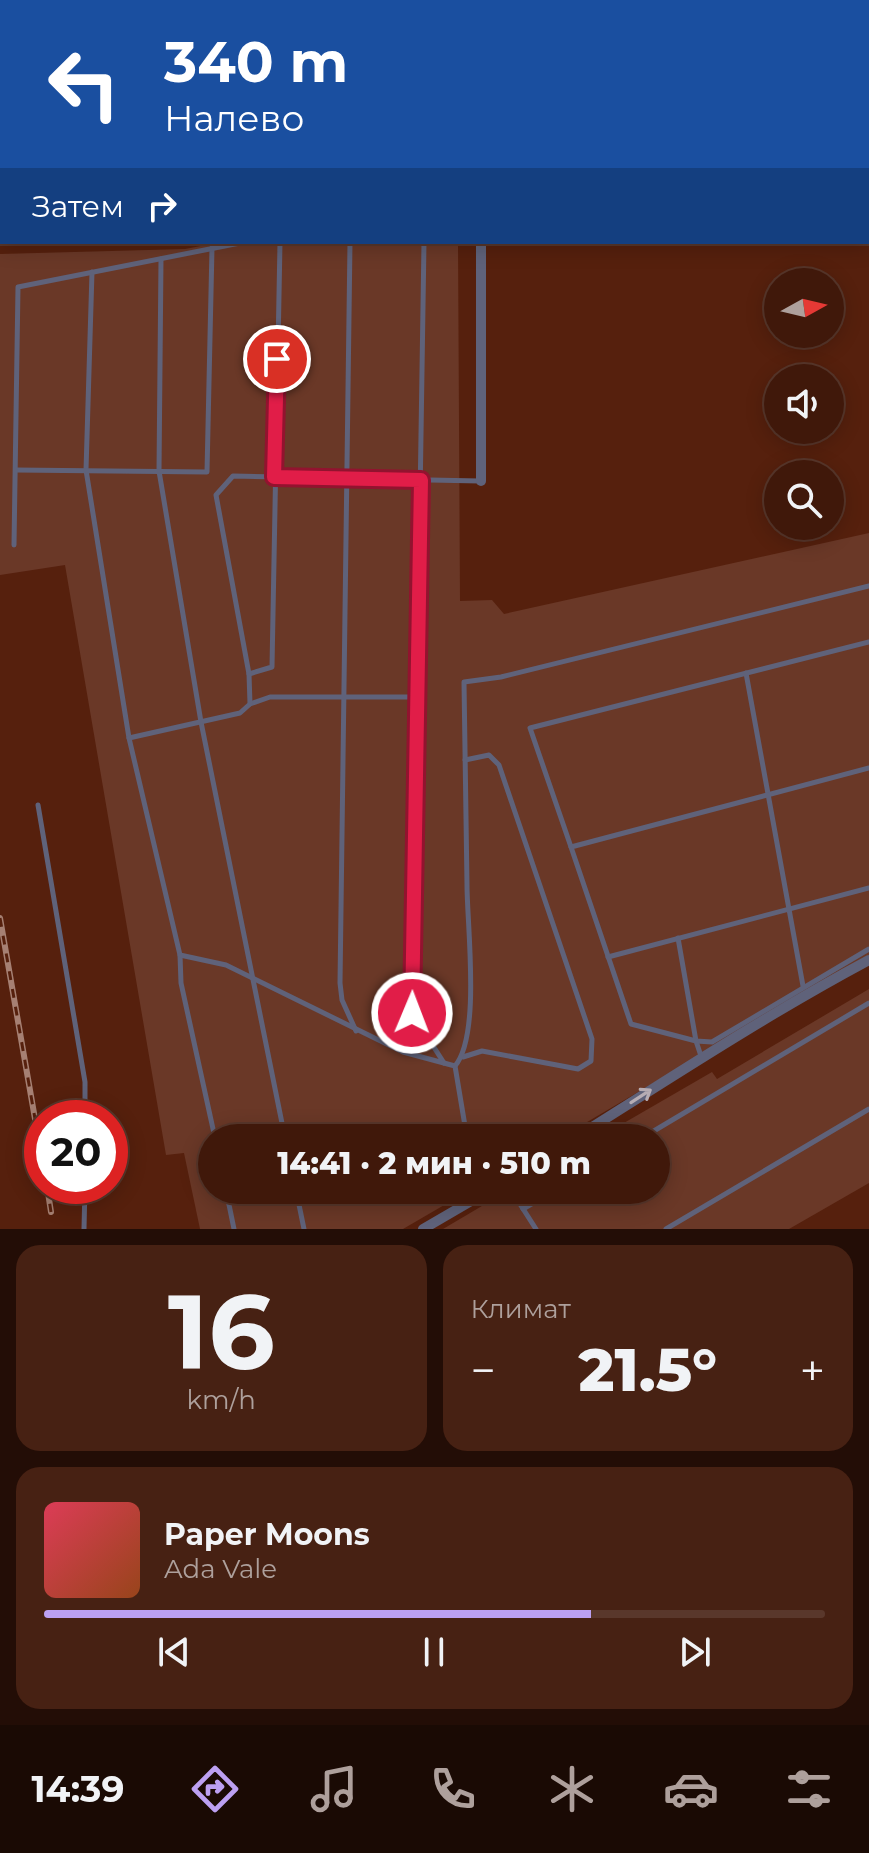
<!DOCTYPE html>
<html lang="ru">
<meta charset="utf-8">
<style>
body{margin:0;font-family:Montserrat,sans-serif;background:#472113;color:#f1f3f6;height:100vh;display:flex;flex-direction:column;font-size:30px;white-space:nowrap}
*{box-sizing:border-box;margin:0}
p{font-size:26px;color:#aea09c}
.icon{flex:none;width:44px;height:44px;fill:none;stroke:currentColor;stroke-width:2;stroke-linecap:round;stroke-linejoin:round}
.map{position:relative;height:1229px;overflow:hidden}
.side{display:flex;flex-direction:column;gap:16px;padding:16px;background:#230d06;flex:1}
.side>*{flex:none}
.guide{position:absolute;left:0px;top:0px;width:870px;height:244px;box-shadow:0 4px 20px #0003,0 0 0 2px #59372b;background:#1a4fa0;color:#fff;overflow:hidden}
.needle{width:52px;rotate:82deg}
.tools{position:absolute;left:764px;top:268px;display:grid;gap:16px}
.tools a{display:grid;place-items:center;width:80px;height:80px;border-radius:50%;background:#40180a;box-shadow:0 4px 20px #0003,0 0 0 2px #59372b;font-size:40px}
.speed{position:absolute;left:24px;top:1100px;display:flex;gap:16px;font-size:40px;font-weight:700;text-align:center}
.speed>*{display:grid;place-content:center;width:104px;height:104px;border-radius:50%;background:#40180a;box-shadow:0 4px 20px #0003,0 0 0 2px #59372b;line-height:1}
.speed .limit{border:12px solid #d22;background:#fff;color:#111}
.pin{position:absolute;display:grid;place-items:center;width:68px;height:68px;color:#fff;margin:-34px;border:4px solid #fff;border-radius:50%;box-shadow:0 2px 8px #0007}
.me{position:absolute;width:88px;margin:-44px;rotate:1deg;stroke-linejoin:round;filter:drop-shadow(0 0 6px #0008)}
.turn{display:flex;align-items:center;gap:28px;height:168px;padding:0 32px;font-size:36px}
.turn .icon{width:104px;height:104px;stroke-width:2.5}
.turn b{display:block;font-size:56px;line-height:68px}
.then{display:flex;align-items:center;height:76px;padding:0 32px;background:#0003;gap:16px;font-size:30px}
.big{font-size:60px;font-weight:800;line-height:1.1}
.side .widget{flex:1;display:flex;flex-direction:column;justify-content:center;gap:12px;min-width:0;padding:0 28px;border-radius:24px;background:#472113}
.side .dial{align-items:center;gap:0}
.dial b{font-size:104px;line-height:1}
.song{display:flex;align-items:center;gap:24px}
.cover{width:96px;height:96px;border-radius:12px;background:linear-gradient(135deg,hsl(350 70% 55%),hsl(20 70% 35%))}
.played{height:8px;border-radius:4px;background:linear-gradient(90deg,#bca0f2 70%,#59372b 70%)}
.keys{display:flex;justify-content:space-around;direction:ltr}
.heat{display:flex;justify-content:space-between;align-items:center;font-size:44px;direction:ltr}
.side .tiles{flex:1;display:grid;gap:16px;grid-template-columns:1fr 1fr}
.widget:last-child{grid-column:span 2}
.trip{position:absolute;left:198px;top:1124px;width:472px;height:80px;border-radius:40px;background:#40180a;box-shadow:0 4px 20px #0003,0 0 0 2px #59372b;font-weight:800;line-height:80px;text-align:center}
.tab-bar{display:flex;height:128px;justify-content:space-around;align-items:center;background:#1a0a04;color:#aea09c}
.tab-bar .icon{width:56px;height:56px}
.tab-bar .current{color:#bca0f2}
.tab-bar b{font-size:36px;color:#f1f3f6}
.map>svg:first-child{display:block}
.green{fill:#6a3827}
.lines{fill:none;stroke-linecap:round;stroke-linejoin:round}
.service{stroke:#5f627a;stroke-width:5}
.minor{stroke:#5f627a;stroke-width:10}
.rail-casing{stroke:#a68073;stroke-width:6}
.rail{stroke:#56200d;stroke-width:3;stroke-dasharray:9;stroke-linecap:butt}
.oneway{stroke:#b6acb3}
.route-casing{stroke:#92132f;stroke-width:20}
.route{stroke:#e11d48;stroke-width:14}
</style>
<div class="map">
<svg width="869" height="1229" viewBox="0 0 869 1229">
<rect width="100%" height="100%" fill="#56200d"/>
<g class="green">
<path d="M 222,242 L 458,242 L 460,601 L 492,600 L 504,614 L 869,533 L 869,956 L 560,1138 L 212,1138 L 212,1190 L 470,1190 L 403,1229 L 200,1229 L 184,1153 L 166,1155 L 65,565 L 0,575 L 0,254 L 185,249 Z"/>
<path d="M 869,989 L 869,1183 L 789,1229 L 443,1229 L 509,1190 L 656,1190 L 656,1138 L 598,1138 L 712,1072 L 717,1079 Z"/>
</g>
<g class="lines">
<g class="service">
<path d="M 350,242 L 340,983 L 342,1000 L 356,1031"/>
<path d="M 424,242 L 412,1013 L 444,1063"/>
<path d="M 161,259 L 159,471 L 201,722 L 285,1138"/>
<path d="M 92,272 L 86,470 L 129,738 L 180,955 L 181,983 L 215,1138"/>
<path d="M 16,470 L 207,472 L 212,248"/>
<path d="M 14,545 L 18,287 L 245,242"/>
<path d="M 746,673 L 803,986"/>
<path d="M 249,674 L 272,667 L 280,242"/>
<path d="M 250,704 L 270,697 L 417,697"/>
<path d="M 129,738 L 240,713 L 250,704 L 249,674 L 216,495 L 233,476 L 480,481"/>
<path d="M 38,805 L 85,1082 L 85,1118"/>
<path d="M 571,847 L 530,728 L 869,642"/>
<path d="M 678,938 L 696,1041 L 712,1042 L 869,949"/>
<path d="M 180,955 L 226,965 L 403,1052 L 455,1066 L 467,1138"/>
<path d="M 608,957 L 869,888"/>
<path d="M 701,1056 L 696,1041 L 631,1024 L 571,847 L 869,768"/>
<path d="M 463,1057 L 482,1051 L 578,1069 L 591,1061 L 592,1039 L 499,765 L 489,755 L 465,760"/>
<path d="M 455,1066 C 481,1035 467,926 467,885 C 466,817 465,750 464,682 L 501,677 L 869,586"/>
<path d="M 642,1138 L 869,1003"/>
<path d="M 226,1190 L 234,1229"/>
<path d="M 296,1190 L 304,1229"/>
<path d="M 511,1190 L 536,1229"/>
<path d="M 523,1209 L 555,1190"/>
<path d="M 84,1229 L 85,1186"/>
<path d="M 666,1229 L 869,1109"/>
</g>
<g class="minor">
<path d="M 0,96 L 2,96"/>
<path d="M 481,242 L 481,481"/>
<path d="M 575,1138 C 672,1077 768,1014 869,960"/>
<path d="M 423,1229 L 490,1190"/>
</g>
<defs>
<g id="rail">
<path d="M 474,0 L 477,2"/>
<path d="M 499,0 L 503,2"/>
<path d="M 8,2 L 11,0"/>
<path d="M 0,918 L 42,1159"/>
<path d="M 47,1186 L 51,1212"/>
</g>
</defs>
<use href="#rail" class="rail-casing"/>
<use href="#rail" class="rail"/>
</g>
<defs><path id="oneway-shaft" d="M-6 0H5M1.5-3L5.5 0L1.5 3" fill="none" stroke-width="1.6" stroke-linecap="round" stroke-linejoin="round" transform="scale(2)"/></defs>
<use class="oneway" href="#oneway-shaft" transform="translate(641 1096) rotate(-33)"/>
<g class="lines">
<defs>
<path id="route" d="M 277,359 L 274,477 L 421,480 L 412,1013"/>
</defs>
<use href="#route" class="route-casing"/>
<use href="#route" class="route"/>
</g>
</svg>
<div class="tools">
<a><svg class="needle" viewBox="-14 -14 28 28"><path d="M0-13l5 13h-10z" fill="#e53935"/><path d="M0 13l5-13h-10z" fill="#aea09c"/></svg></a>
<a><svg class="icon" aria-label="sound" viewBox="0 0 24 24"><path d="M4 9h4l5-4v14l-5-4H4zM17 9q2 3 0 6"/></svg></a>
<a><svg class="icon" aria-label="search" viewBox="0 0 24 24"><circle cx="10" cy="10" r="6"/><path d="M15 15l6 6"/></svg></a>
</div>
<div class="speed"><div class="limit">20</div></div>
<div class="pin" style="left:277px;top:359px;background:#d93025"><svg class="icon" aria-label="arrive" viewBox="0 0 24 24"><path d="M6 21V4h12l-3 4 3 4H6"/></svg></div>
<svg class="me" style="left:412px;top:1013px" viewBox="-20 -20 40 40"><circle r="17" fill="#e11d48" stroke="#fff" stroke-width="3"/><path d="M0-11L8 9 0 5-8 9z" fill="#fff"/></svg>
<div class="trip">14:41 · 2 мин · 510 m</div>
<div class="guide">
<div class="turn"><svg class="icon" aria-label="left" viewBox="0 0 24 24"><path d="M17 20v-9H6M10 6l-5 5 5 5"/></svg><div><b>340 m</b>Налево</div></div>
<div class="then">Затем<svg class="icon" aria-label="right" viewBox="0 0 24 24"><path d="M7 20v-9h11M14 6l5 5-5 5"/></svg></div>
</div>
</div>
<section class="side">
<div class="tiles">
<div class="widget dial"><b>16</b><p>km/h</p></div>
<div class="widget"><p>Климат</p>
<div class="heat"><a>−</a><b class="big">21.5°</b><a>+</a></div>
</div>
<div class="widget">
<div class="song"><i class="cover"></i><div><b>Paper Moons</b><p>Ada Vale</p></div></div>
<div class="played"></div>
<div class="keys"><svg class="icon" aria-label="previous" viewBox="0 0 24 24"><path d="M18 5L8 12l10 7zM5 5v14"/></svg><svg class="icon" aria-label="pause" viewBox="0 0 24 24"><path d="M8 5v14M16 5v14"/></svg><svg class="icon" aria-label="next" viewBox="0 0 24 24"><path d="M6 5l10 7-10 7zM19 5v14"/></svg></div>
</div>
</div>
</section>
<nav class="tab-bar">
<b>14:39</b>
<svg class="icon current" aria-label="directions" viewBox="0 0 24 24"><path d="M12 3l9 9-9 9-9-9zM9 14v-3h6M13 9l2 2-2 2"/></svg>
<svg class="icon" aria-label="music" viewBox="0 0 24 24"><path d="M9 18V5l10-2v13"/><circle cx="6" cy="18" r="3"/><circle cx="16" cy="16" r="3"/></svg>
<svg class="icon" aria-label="phone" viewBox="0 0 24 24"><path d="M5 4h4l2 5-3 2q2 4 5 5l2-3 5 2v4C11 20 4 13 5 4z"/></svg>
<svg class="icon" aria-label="climate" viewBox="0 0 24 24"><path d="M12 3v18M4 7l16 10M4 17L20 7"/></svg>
<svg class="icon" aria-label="car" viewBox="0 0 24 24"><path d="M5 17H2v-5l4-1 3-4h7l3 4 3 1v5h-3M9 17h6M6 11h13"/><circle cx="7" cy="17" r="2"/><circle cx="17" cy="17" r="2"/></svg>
<svg class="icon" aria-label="filters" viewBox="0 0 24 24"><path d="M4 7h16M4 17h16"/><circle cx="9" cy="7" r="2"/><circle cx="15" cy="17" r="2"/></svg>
</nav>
